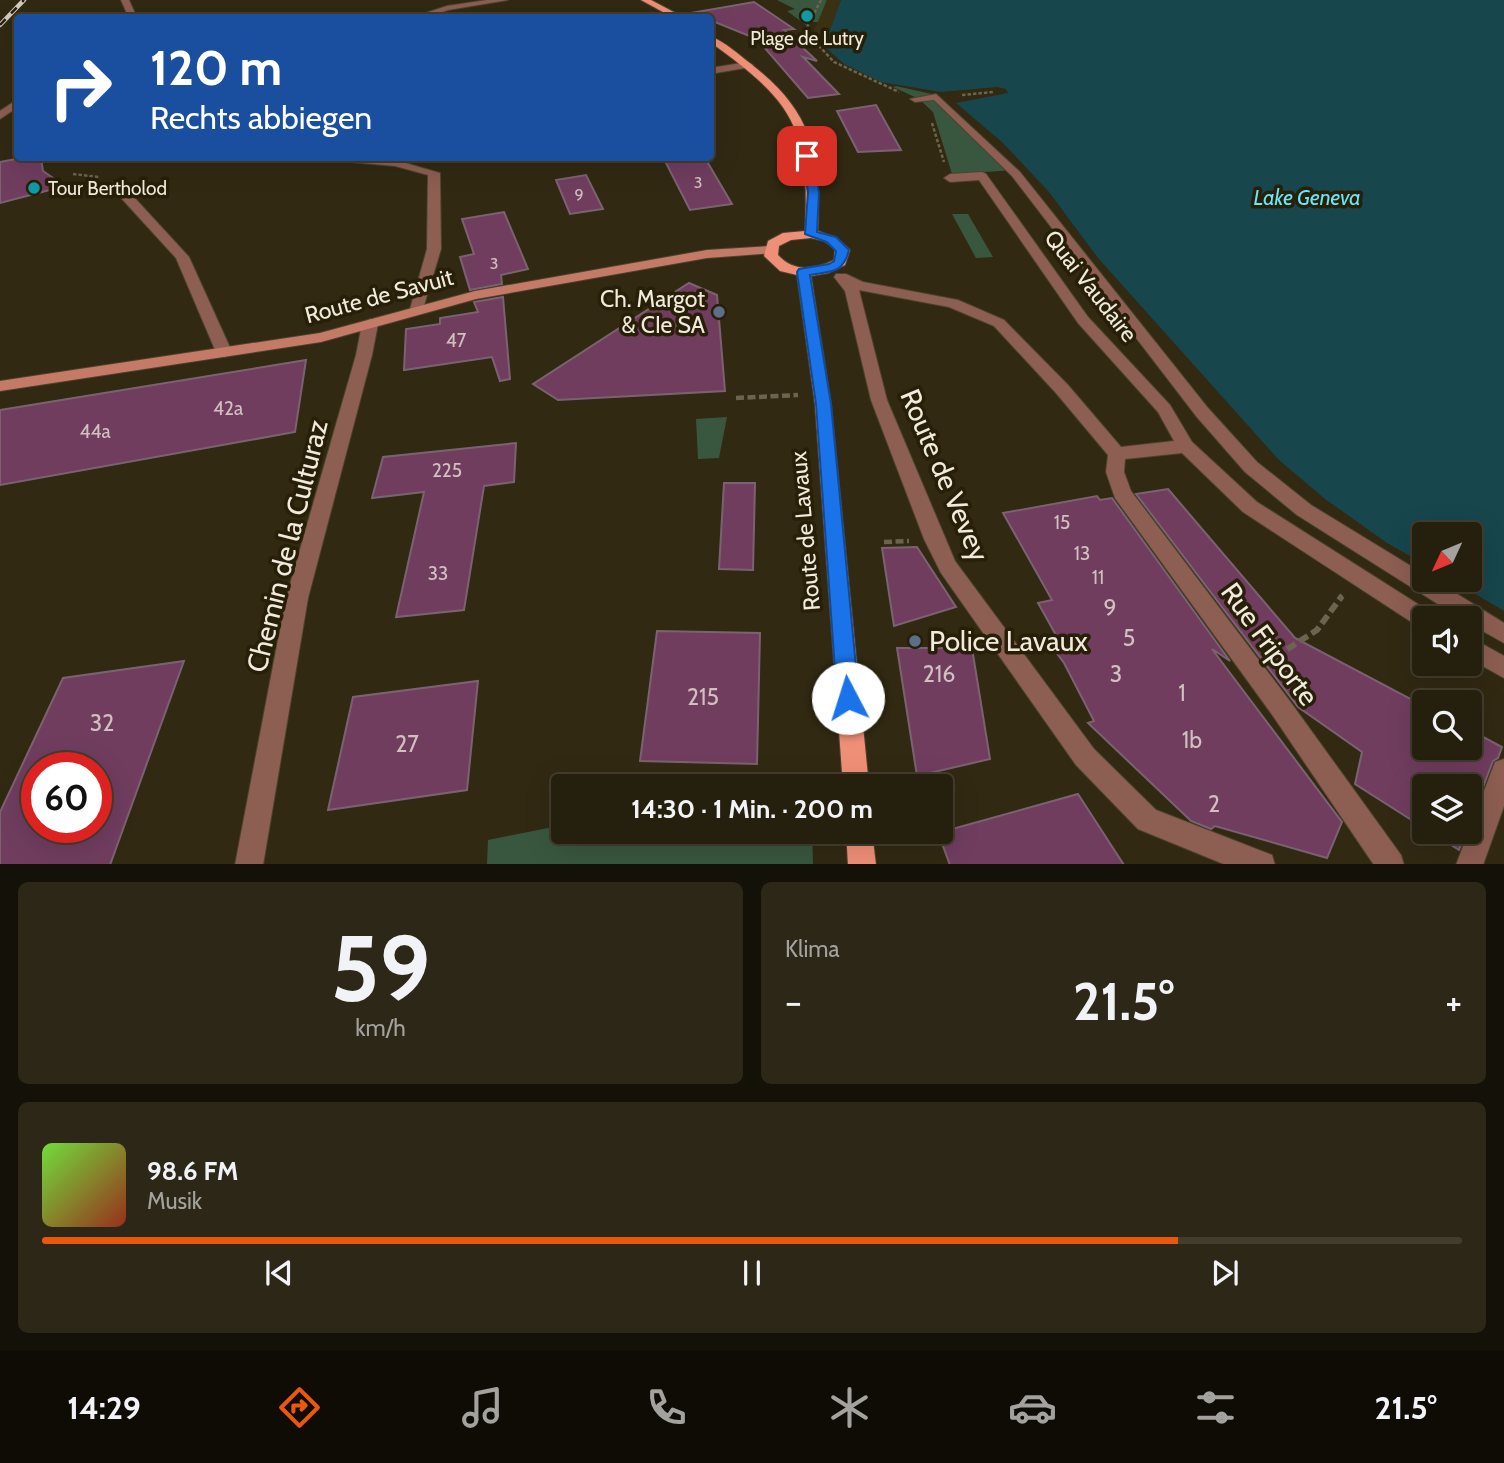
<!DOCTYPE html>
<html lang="de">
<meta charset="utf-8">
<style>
body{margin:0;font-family:Cabin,sans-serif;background:#2d2717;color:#f1f3f6;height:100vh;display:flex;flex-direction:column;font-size:26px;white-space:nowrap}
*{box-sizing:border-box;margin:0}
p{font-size:23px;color:#a3a29e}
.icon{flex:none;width:38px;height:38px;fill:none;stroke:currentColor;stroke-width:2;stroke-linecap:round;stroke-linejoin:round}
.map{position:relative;height:864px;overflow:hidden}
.details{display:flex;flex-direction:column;gap:18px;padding:18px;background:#141108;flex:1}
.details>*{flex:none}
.hud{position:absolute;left:14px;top:14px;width:700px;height:147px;border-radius:7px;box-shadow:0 7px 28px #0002,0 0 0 2px #423d2e;background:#1a4fa0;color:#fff;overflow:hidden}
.needle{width:46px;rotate:226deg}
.tools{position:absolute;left:1412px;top:522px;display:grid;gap:14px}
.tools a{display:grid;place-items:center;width:70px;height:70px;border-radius:7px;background:#251f0e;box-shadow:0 7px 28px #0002,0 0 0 2px #423d2e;font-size:35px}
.speed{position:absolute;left:21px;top:752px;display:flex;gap:14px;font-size:35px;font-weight:700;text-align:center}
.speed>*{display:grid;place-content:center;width:91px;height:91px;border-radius:50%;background:#251f0e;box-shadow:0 7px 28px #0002,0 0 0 2px #423d2e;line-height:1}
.speed .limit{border:10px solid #d22;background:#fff;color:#111}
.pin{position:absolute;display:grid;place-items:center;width:60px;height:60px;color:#fff;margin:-30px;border-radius:14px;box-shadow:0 4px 10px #0006}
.me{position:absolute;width:77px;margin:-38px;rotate:355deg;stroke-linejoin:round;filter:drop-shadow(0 0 5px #0008)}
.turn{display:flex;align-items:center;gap:24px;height:147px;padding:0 21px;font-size:32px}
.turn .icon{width:91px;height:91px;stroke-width:2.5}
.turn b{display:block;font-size:49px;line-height:60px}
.big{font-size:52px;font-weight:700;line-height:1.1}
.details .card{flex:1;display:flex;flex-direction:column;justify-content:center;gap:10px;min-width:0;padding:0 24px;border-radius:10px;background:#2d2717}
.details .dial{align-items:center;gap:0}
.dial b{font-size:91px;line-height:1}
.song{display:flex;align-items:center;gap:21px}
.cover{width:84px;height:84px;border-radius:10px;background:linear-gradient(135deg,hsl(100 70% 55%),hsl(10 70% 35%))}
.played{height:7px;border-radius:4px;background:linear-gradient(90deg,#ea580c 80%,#423d2e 80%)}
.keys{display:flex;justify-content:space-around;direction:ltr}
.heat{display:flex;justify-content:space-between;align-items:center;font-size:38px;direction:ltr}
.details .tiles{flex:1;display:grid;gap:18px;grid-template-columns:1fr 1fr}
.card:last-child{grid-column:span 2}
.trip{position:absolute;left:551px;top:774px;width:402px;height:70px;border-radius:7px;background:#251f0e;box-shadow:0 7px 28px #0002,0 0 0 2px #423d2e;font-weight:700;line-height:70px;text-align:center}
.tabs{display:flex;height:112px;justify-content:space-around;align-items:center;background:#0f0c06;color:#a3a29e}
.tabs .icon{width:49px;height:49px}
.tabs .on{color:#ea580c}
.tabs b{font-size:32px;color:#f1f3f6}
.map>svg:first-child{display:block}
.green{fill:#39573e}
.sand{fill:#393111}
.water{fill:#17464d}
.building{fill:#703d5f;stroke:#7b6271;stroke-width:2;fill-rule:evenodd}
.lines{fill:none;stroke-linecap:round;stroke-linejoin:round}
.lane-casing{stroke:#4c442e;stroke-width:2}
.street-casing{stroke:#4c442e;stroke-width:2}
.secondary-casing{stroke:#4c442e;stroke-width:2}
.primary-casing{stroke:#4c442e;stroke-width:2}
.path-far2{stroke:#6b644f;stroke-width:2.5;stroke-dasharray:3.5 2;stroke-linecap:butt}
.path-far1{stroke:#6b644f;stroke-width:4.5;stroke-dasharray:8 3.5;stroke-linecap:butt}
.path{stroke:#6b644f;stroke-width:6;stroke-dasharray:10 4.5;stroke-linecap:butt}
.lane{fill:#8d5e52;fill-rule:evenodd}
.street{fill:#8d5e52;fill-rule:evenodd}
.secondary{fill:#c57a67;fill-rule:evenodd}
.primary{fill:#f08f77;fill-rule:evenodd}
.rail-casing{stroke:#d2ccbd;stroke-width:4.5}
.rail{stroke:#271f08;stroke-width:2.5;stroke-dasharray:8;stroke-linecap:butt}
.route{fill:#1a73e8;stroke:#114b97;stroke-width:2}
.culture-dot{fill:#0f9aa8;stroke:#271f08;stroke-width:2.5}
.service-dot{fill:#5c6f8a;stroke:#271f08;stroke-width:2.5}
.labels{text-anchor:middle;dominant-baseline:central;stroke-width:7;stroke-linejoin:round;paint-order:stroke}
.far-number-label{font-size:16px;fill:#d0c0be}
.far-poi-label{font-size:19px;fill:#f0ebdd;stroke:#271f08}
.number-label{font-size:19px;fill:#d0c0be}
.far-water-label{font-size:21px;font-style:italic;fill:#67e7fb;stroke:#271f08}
.street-label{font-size:23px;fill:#f0ebdd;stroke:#271f08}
.poi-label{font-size:23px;fill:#f0ebdd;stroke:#271f08;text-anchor:end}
.near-number-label{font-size:23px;fill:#d0c0be}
.near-street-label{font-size:28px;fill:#f0ebdd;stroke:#271f08}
.near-poi-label{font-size:28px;fill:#f0ebdd;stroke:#271f08;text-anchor:start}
</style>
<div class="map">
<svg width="1504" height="865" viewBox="0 0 1504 865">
<rect width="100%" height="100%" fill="#312912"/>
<g class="green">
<path d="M 777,0 L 827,0 L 819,22 L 809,22 L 806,25 L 787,11 L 795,9 Z"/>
<path d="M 896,86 L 936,95 L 1016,170 L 952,174 L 933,112 L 919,99 L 893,87 Z"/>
<path d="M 952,214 L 968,214 L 993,257 L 976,258 Z"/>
<path d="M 727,417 L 719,458 L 698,459 L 696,419 Z"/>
<path d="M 563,825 L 564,831 L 812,831 L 813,864 L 487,864 L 488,840 Z"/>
</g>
<path class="sand" d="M 827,0 L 841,0 L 824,46 L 813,33 Z"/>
<path class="water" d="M 841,0 L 1504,0 L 1504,611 L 1450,579 L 1470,579 L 1470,534 L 1424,534 L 1424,564 L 1387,543 L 1325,499 L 1279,460 L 1098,258 L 1049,192 L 1003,143 L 956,103 L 1008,93 L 1006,89 L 997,87 L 941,92 L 881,82 L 844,64 L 824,46 Z"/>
<g class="building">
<path d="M 754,2 L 794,29 L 784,30 L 817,61 L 803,57 L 839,94 L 808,98 L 757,39 L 710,20 L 710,18 L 691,13 Z"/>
<path d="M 876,105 L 901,150 L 858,152 L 837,111 Z"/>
<path d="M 21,158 L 41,158 L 43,171 L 65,186 L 0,203 L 0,162 Z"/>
<path d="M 692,158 L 705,158 L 732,204 L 690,210 L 665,161 Z"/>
<path d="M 586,175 L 603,209 L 570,214 L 556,180 Z"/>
<path d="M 504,212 L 528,269 L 501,275 L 502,284 L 470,290 L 460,257 L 474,254 L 462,219 Z"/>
<path d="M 689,283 L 717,295 L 725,391 L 558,400 L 533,384 Z"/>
<path d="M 503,297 L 510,379 L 500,381 L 492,357 L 404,370 L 406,329 L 440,324 L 440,318 L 478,312 L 474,302 Z"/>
<path d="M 306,360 L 295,432 L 0,485 L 0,410 Z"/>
<path d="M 516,443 L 514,482 L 484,486 L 464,610 L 396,617 L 424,492 L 372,498 L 383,457 Z"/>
<path d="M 724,483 L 755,483 L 753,570 L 719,569 Z"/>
<path d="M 1168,489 L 1295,638 L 1424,706 L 1424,747 L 1470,747 L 1470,730 L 1502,747 L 1498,758 L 1493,761 L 1470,821 L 1470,786 L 1424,786 L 1424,828 L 1355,784 L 1362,752 L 1298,707 L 1136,494 Z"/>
<path d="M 1097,496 L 1100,500 L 1112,498 L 1230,661 L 1212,649 L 1342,822 L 1327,858 L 1215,826 L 1211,829 L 1191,821 L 1088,723 L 1094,721 L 1064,663 L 1047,640 L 1057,637 L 1038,603 L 1052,600 L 1003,513 Z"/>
<path d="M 917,547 L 956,607 L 894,626 L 882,548 Z"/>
<path d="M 657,631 L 760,633 L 757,764 L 640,761 Z"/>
<path d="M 897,648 L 972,648 L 990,759 L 917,776 Z"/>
<path d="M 184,661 L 110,865 L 0,865 L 0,812 L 63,678 ZM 37,768 L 96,768 L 96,828 L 37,828 Z"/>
<path d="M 478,681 L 467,790 L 328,810 L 353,697 Z"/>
<path d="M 1078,794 L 1124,865 L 950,865 L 938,833 Z"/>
<path d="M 1429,831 L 1466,831 L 1459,850 Z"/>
</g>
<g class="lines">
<defs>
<path id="lane" d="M 112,182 L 120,182 L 189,257 L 232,352 L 230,355 L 224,357 L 216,352 L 176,258 L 112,188 Z"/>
<g id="street">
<path d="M 121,0 L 129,0 L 137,18 L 129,18 Z"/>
<path d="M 487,0 L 508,0 L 448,10 L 424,18 L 410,18 L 447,6 Z"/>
<path d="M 748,62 L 753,65 L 751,67 L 710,74 L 710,68 Z"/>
<path d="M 936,94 L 1020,172 L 1208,408 L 1257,462 L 1311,505 L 1424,574 L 1424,579 L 1433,579 L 1504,623 L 1504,643 L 1470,624 L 1470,618 L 1460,618 L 1297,515 L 1245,472 L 1196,416 L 1012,176 L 934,100 L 915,102 L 910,99 Z"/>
<path d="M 18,99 L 18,107 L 0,119 L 0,111 Z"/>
<path d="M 334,158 L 395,160 L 440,173 L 441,249 L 422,312 L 417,313 L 410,309 L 427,249 L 428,175 L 395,166 L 339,161 Z"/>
<path d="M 982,172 L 986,174 L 1088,317 L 1170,405 L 1192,442 L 1257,502 L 1432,613 L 1434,618 L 1424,618 L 1424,628 L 1416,625 L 1243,512 L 1182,453 L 1125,459 L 1124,472 L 1131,491 L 1289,700 L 1401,855 L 1404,865 L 1374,865 L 1273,716 L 1115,498 L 1106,472 L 1108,455 L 1056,393 L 994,326 L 949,307 L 859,290 L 887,400 L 955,561 L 1094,749 L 1156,810 L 1272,855 L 1275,865 L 1226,865 L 1138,829 L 1076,765 L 941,573 L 924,539 L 871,400 L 845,291 L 834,277 L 836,274 L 846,274 L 863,282 L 958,300 L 1004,320 L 1068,385 L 1121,447 L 1174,441 L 1158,412 L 1078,323 L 979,180 L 950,182 L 944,178 L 950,174 Z"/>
<path d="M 370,319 L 378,324 L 372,355 L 308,598 L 263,865 L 235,865 L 286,598 L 356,355 L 362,324 Z"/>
<path d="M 1470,637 L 1504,656 L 1504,678 L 1470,659 Z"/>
<path d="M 1504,759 L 1504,806 L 1483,865 L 1456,865 L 1495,762 Z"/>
</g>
<path id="secondary" d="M 770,246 L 777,250 L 775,253 L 707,258 L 476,299 L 321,342 L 0,391 L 0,381 L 320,333 L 475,291 L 707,250 Z"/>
<g id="primary">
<path d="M 641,0 L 651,0 L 685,18 L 674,18 Z"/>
<path d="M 710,36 C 725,42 738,54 751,64 C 814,113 820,154 818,231 L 837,238 L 850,250 L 845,265 L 828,273 L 811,276 L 831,404 L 869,786 L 843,786 L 815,404 L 797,275 L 780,271 L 764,256 L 768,241 L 783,233 L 805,231 C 810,126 793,102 710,42 ZM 811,238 L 824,241 L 835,249 L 834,260 C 815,270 793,272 778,255 L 779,246 L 791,240 Z"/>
<path d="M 846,831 L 872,831 L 876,865 L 848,865 Z"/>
</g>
</defs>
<use href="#lane" class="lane-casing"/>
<use href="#street" class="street-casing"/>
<use href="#secondary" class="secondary-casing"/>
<use href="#primary" class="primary-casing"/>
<g class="path-far2">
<path d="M 821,0 L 805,31 L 834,62 L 899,92"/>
<path d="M 962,95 L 993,92"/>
<path d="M 932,123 L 944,162"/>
<path d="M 73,174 L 99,177"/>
</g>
<g class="path-far1">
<path d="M 736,398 L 798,395"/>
<path d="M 884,542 L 909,541"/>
<path d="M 1340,597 L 1342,595"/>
</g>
<path class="path" d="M 1275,657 L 1317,630 L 1342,596"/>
<use href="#lane" class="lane"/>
<use href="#street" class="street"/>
<use href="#secondary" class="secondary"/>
<use href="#primary" class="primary"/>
<defs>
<path id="rail" d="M 0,25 L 24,0"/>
</defs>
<use href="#rail" class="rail-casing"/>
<use href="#rail" class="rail"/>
</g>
<path class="route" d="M 807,153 L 812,156 L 819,192 L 817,232 L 836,237 L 849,250 C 843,274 831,271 810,275 L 831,404 L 859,698 L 855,705 L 848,708 L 840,705 L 837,698 L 816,404 L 797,272 L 799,269 L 829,264 L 834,261 L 836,251 L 827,242 L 805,234 L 808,192 L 802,156 Z"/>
<g class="culture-dot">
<circle cx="807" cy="16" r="7"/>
<circle cx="34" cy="188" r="7"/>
</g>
<g class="service-dot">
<circle cx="719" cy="312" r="7"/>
<circle cx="915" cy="641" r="7"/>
</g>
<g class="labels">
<g class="far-number-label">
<text x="698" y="182">3</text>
<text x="579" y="194">9</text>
<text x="494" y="263">3</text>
</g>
<g class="far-poi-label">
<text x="807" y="38">Plage de Lutry</text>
<text x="48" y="188" text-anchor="start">Tour Bertholod</text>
</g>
<g class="number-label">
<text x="456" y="340">47</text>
<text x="228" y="408">42a</text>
<text x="95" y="431">44a</text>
<text x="447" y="470">225</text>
<text x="1062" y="522">15</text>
<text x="1082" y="553">13</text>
<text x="438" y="573">33</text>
<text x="1098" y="577">11</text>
</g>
<g class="far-water-label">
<text x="1307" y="197">Lake Geneva</text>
</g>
<g class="street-label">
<text transform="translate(1091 286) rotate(52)">Quai Vaudaire</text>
<text transform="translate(379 296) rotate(-15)">Route de Savuit</text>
<text transform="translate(805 531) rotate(-95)">Route de Lavaux</text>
</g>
<g class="poi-label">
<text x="705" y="299">Ch. Margot<tspan x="705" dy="26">&amp; CIe SA</tspan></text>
</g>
<g class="near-number-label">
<text x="1110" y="608">9</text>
<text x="1129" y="638">5</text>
<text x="939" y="674">216</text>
<text x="1116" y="674">3</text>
<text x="1182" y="693">1</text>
<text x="703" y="697">215</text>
<text x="102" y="723">32</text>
<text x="1192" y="740">1b</text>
<text x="407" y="744">27</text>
<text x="1214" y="804">2</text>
</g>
<g class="near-street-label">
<text transform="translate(945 475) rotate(67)">Route de Vevey</text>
<text transform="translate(287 546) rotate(-76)">Chemin de la Culturaz</text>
<text transform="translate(1270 644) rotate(54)">Rue Friporte</text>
</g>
<g class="near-poi-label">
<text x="929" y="641">Police Lavaux</text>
</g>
</g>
</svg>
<div class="tools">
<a><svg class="needle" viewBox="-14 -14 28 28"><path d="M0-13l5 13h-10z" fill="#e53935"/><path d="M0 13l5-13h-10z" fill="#a3a29e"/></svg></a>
<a><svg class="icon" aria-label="sound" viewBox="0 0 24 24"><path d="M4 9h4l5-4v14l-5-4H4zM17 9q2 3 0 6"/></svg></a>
<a><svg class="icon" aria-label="search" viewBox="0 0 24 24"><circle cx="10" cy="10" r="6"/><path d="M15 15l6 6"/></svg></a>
<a><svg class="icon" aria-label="layers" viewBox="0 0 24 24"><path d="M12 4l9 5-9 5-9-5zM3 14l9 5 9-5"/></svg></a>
</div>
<div class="speed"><div class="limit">60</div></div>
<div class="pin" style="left:807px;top:156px;background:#d93025"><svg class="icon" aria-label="arrive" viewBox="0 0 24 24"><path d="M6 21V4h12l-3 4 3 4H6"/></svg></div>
<svg class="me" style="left:848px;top:698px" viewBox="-20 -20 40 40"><circle r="19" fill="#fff"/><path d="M0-13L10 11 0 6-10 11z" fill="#1a73e8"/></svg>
<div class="trip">14:30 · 1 Min. · 200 m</div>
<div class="hud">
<div class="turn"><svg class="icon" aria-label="right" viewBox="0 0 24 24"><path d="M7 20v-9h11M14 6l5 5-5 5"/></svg><div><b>120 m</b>Rechts abbiegen</div></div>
</div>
</div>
<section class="details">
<div class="tiles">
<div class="card dial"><b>59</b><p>km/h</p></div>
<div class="card"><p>Klima</p>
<div class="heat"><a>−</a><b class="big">21.5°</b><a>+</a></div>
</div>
<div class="card">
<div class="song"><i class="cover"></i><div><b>98.6 FM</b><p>Musik</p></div></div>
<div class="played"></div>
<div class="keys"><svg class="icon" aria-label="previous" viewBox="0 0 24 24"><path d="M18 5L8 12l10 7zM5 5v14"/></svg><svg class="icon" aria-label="pause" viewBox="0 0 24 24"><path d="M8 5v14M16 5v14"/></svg><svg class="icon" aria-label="next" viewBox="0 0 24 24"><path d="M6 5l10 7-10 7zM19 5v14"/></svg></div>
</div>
</div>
</section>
<nav class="tabs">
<b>14:29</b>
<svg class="icon on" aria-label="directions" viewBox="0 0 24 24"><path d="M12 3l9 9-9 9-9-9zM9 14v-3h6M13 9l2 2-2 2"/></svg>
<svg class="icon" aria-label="music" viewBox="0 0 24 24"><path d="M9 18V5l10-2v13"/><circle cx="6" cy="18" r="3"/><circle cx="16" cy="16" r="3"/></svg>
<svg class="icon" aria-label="phone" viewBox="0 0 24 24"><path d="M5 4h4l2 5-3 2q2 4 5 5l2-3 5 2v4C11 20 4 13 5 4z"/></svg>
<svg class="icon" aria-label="climate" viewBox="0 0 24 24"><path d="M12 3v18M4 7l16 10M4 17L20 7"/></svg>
<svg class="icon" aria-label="car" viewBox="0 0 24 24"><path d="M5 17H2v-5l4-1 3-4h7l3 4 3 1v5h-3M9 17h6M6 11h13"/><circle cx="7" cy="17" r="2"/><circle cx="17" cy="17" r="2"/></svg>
<svg class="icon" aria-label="filters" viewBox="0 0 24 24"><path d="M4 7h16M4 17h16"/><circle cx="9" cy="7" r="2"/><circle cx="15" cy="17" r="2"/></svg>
<b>21.5°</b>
</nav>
